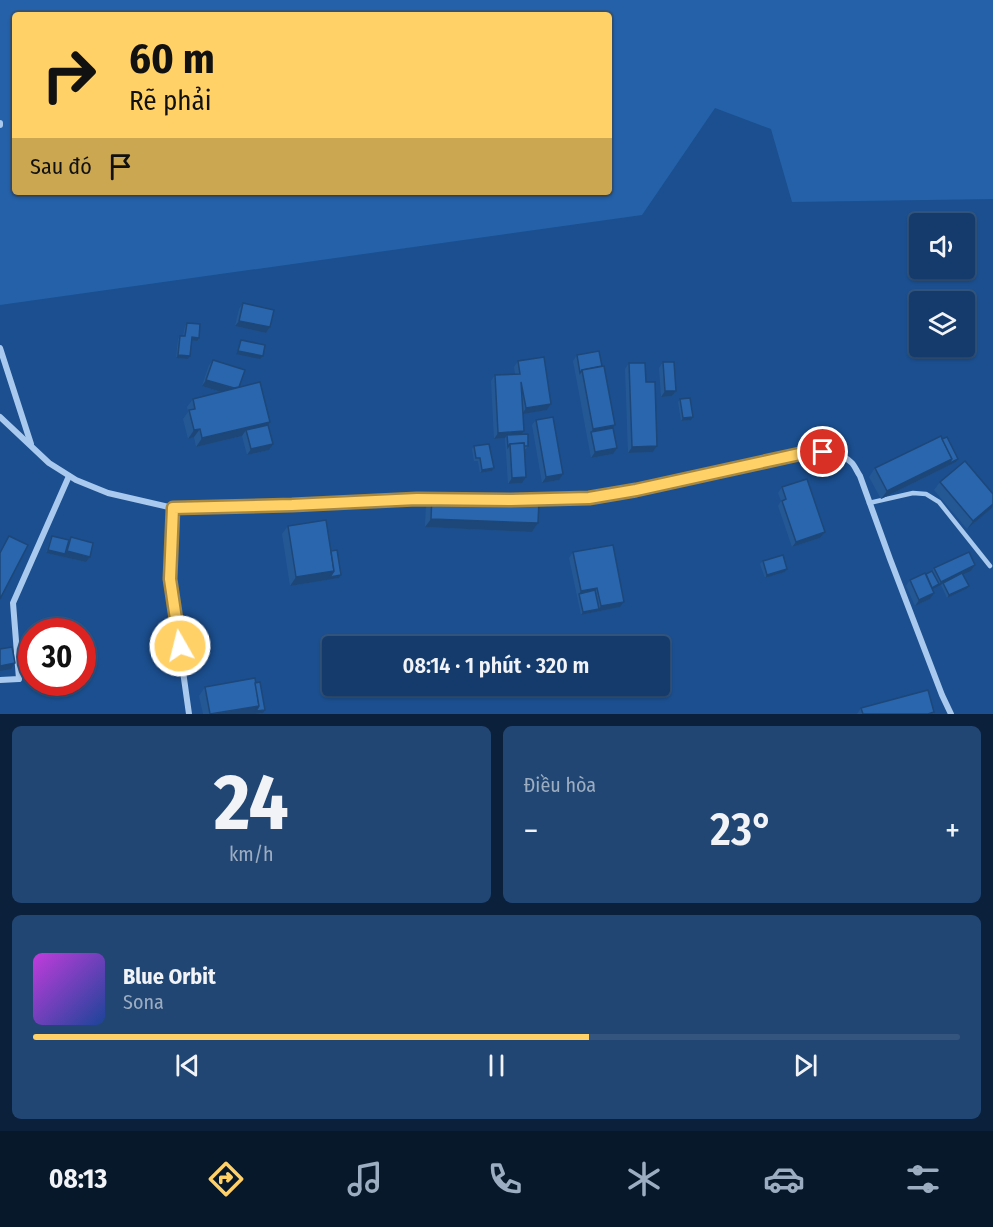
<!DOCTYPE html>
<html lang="vi">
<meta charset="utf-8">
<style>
body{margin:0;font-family:"Fira Sans Condensed",sans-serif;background:#214673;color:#f1f3f6;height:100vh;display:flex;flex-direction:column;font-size:22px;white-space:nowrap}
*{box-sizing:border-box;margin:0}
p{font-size:20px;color:#9dadc1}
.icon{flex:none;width:33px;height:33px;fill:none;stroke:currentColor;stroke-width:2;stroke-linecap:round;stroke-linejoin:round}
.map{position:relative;height:714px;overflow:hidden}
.panel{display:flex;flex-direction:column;gap:12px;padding:12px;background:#0b203b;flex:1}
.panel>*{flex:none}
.hud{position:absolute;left:12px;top:12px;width:600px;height:183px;border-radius:6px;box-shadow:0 2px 4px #0004,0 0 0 2px #33557e;background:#ffd166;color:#111;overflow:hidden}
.buttons{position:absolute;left:909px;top:213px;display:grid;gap:12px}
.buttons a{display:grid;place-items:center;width:66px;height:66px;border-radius:6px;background:#143b6b;box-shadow:0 2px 4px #0004,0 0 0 2px #33557e;font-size:30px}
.speed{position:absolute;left:18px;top:618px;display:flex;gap:12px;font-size:30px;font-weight:700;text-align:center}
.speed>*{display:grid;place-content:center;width:78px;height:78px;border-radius:50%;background:#143b6b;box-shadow:0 2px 4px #0004,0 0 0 2px #33557e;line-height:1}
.speed .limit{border:9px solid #d22;background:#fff;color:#111}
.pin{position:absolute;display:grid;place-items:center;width:51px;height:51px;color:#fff;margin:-26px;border:3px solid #fff;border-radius:50%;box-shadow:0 2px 6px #0007}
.me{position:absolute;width:66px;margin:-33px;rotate:352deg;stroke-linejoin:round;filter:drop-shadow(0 0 4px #0008)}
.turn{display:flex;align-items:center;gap:21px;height:126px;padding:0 18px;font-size:27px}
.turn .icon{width:78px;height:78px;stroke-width:2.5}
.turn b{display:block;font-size:42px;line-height:51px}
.then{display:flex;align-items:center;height:57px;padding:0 18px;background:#0003;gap:12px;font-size:22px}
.big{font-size:45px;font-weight:600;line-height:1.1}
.panel .tile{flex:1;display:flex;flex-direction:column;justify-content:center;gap:9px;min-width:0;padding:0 21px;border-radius:9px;background:#214673}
.panel .dial{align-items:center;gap:0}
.dial b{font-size:78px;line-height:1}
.song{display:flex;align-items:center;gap:18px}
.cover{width:72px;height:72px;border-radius:9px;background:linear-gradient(135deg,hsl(290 70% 55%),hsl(220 70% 35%))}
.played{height:6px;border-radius:3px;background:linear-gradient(90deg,#ffd166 60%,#33557e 60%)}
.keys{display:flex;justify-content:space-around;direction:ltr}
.heat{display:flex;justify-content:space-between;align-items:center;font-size:33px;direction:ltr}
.panel .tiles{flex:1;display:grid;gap:12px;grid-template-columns:1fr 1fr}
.tile:last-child{grid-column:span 2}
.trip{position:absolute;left:322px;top:636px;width:348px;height:60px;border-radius:6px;background:#143b6b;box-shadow:0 2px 4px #0004,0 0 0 2px #33557e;font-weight:600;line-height:60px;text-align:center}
.dock{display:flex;height:96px;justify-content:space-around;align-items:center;background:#08182b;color:#9dadc1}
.dock .icon{width:42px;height:42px}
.dock .current{color:#ffd166}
.dock b{font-size:27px;color:#f1f3f6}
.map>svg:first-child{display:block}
.green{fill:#2461a8;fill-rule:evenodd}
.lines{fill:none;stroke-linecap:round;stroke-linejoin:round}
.service{stroke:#a9c9ee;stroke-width:4.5}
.minor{stroke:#a9c9ee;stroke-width:6}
.wall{fill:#245895}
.shaded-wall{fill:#1d4779}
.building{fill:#2a66ad;stroke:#1d4779;stroke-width:1.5}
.route-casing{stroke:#a68842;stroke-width:15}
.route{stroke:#ffd166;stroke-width:10}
</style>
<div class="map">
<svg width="993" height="714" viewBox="0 0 993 714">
<rect width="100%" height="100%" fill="#1b4f8f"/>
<path class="green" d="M 0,0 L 993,0 L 993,199 L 792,202 L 771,129 L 715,108 L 642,215 L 0,305 ZM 15,15 L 609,15 L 609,192 L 15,192 Z"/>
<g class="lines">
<path class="service" d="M 869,503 L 913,493 L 926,494 L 939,502 L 990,566"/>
<g class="minor">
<path d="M 0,123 L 0,125"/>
<path d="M 0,348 L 31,444"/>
<path d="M 0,417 L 49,463 L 76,480 L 108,493 L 173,508 L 437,499"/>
<path d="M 531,500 L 575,499 L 605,496 L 804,453 C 820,452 839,450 852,463 C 855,466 857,472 860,476 L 890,559 L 942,695 L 951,714"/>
<path d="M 173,508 L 170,579 L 189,714"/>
<path d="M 0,680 L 19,679 L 13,603 L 69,476"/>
</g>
</g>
<g class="wall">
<path d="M 243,303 L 270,327 L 266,333 L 235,326 L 239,309 Z"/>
<path d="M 187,323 L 197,341 L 191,340 L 190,356 L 188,359 L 176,358 L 178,339 L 180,336 L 183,336 L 185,326 Z"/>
<path d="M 577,355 L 602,366 L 615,425 L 613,428 L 613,454 L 591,458 L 573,361 Z"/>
<path d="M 213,360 L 239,387 L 268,425 L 269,450 L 247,455 L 242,436 L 196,447 L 194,437 L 188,439 L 183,419 L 188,412 L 187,407 L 193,399 L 221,392 L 202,386 L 209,365 Z"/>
<path d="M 518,361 L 551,404 L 547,410 L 523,413 L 524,431 L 522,434 L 528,446 L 526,449 L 524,449 L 522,483 L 508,484 L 505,438 L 494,439 L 491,381 L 495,375 L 515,374 L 514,367 Z"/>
<path d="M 663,362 L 676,391 L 672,396 L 661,397 L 659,368 Z"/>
<path d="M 629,363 L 657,446 L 653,452 L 628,453 L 625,369 Z"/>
<path d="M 680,399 L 691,420 L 681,421 L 678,402 Z"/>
<path d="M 536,420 L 559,480 L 542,483 L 532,425 Z"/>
<path d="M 474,446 L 494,468 L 492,471 L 480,473 L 478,461 L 474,461 L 472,449 Z"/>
<path d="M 958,459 L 956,462 L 881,499 L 869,477 L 875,468 Z"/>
<path d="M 940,482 L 992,508 L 967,529 L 934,490 Z"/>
<path d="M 782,487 L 825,532 L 820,538 L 792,547 L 778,506 L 781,501 L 778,493 Z"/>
<path d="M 432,495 L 538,523 L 532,532 L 425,527 L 426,503 Z"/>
<path d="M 288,526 L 331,551 L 341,575 L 339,578 L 290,586 L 282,534 Z"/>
<path d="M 52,536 L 69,540 L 71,537 L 90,557 L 86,562 L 46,553 L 50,539 Z"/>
<path d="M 573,552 L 620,607 L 581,615 L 569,558 Z"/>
<path d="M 763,561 L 787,569 L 785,572 L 765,578 L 760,564 Z"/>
<path d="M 975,565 L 971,571 L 963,575 L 966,589 L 947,598 L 941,585 L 933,589 L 930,599 L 915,606 L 906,586 L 910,580 L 926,574 L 932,571 L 934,568 Z"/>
<path d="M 205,687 L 263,713 L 255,714 L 203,714 L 199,696 Z"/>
<path d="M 861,708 L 932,714 L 857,714 Z"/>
</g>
<g class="shaded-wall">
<path d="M 239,321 L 270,327 L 266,333 L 235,326 Z"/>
<path d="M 192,337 L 199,338 L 197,341 L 190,340 Z"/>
<path d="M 238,351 L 263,356 L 260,359 L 236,354 Z"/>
<path d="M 178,355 L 190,356 L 188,359 L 176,358 Z"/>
<path d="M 206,380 L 238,390 L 234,396 L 202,386 Z"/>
<path d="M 665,391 L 676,391 L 672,396 L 661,397 Z"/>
<path d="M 551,404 L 547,410 L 522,414 L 526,408 Z"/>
<path d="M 693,417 L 691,420 L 681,421 L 683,418 Z"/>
<path d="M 270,422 L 264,430 L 246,430 L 242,436 L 196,447 L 202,438 Z"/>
<path d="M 615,425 L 609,434 L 591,432 L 593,429 Z"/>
<path d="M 200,429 L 194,437 L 188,439 L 194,430 Z"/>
<path d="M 524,431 L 520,437 L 507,435 L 505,438 L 494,439 L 498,433 Z"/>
<path d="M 273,444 L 269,450 L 247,455 L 251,449 Z"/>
<path d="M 657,446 L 653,452 L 628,453 L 632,447 Z"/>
<path d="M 617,448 L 613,454 L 591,458 L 595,452 Z"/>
<path d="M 952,459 L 958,459 L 956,462 L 881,499 L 887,491 Z"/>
<path d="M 494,468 L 492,471 L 480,473 L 482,470 Z"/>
<path d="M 563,474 L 559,480 L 542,483 L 546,477 Z"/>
<path d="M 526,477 L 522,483 L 508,484 L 512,478 Z"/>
<path d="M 993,504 L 992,508 L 967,529 L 973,521 Z"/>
<path d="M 431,519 L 538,523 L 532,532 L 425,527 Z"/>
<path d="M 825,532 L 820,538 L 792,547 L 796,542 Z"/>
<path d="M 48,550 L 65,554 L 67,551 L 90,557 L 86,562 L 46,553 Z"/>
<path d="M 975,565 L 971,571 L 943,584 L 943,583 L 941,585 L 927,592 L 929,589 L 939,584 L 941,582 Z"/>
<path d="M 787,569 L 785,572 L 765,578 L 767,575 Z"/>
<path d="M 334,571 L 341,575 L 339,578 L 290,586 L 296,577 Z"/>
<path d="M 969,586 L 966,589 L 947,598 L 949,595 Z"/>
<path d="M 597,588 L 593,593 L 579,594 L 581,591 Z"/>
<path d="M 934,593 L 930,599 L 915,606 L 919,600 Z"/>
<path d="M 624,602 L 620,607 L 581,615 L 583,612 L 599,609 L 601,606 Z"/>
<path d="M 15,663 L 11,669 L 0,671 L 0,666 Z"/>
<path d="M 259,706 L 265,710 L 263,713 L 255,714 L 214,714 Z"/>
</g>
<g class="building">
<path d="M 243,303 L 274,310 L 270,327 L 239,321 Z"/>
<path d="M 187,323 L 200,324 L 199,338 L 192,337 L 190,356 L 178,355 L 180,336 L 185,336 Z"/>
<path d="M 241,340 L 265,345 L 263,356 L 238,351 Z"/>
<path d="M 599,351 L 602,366 L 582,370 L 580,373 L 577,355 Z"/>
<path d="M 544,357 L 551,404 L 526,408 L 521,382 L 524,431 L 498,433 L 495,375 L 520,374 L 518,361 Z"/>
<path d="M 213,360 L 245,370 L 239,387 L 234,388 L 206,380 Z"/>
<path d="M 663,362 L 674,362 L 676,391 L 665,391 Z"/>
<path d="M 629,363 L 645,363 L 646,382 L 655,382 L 657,446 L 632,447 Z"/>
<path d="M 604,366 L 615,425 L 593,429 L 582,370 Z"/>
<path d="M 260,382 L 270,422 L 202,438 L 200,429 L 194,430 L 189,410 L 195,409 L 193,399 Z"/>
<path d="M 690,398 L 693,417 L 683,418 L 680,399 Z"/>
<path d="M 553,417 L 563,474 L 546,477 L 536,420 Z"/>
<path d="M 268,425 L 273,444 L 251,449 L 246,430 Z"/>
<path d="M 613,428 L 617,448 L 595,452 L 591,432 Z"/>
<path d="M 528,434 L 528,446 L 524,446 L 524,443 L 510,444 L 508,447 L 507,435 Z"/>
<path d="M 941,436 L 952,459 L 887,491 L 875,468 Z"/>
<path d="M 947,437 L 958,459 L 948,464 L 952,459 L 942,439 Z"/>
<path d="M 524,443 L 526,477 L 512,478 L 510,444 Z"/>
<path d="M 489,444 L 494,468 L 482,470 L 480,458 L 476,458 L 474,446 Z"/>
<path d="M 965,461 L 993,494 L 993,504 L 973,521 L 940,482 Z"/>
<path d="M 807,479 L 825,532 L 796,542 L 782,501 L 786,499 L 782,487 Z"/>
<path d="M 432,495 L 539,500 L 538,523 L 431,519 Z"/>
<path d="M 326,520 L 334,571 L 296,577 L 288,526 Z"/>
<path d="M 9,536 L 28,545 L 0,599 L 0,553 Z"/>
<path d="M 52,536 L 69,540 L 65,554 L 48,550 Z"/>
<path d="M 71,537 L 93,543 L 90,557 L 67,551 Z"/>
<path d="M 613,545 L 624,602 L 601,606 L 597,588 L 581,591 L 573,552 Z"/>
<path d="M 337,550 L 341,575 L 330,577 L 334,571 L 331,551 Z"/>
<path d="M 969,552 L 975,565 L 941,582 L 934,568 Z"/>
<path d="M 783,555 L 787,569 L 767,575 L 763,561 Z"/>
<path d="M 932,571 L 939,584 L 932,588 L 926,574 Z"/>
<path d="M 925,573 L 934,593 L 919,600 L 910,580 Z"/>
<path d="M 962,573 L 969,586 L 949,595 L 943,583 Z"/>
<path d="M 595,590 L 599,609 L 583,612 L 579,594 Z"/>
<path d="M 12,647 L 15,663 L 0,666 L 0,649 Z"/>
<path d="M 255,678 L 259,706 L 210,714 L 205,687 Z"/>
<path d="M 260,682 L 265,710 L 256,711 L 259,706 L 255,683 Z"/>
<path d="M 928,690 L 934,712 L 928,714 L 863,714 L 861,708 Z"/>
</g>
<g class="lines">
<defs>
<path id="route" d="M 180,646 L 170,579 L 173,508 L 292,505 L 417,499 L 511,500 L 589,498 L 636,490 L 804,453 L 823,452"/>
</defs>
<use href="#route" class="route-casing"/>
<use href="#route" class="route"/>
</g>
</svg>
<div class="buttons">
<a><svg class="icon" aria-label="sound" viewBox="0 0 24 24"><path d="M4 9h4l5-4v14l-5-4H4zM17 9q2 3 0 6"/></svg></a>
<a><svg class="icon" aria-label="layers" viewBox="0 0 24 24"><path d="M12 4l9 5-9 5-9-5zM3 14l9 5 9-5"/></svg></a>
</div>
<div class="speed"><div class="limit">30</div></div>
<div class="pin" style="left:823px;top:452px;background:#d93025"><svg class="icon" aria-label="arrive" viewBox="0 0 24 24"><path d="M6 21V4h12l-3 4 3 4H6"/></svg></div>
<svg class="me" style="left:180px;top:646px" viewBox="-20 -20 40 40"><circle r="17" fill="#ffd166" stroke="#fff" stroke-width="3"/><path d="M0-11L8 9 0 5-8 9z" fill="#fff"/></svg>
<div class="trip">08:14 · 1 phút · 320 m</div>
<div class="hud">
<div class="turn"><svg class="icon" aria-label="right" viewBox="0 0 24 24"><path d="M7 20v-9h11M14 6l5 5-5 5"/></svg><div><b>60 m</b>Rẽ phải</div></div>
<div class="then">Sau đó<svg class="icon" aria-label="arrive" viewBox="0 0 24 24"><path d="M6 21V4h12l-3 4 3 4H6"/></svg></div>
</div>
</div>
<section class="panel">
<div class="tiles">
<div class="tile dial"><b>24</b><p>km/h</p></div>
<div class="tile"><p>Điều hòa</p>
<div class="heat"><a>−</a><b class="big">23°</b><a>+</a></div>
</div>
<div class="tile">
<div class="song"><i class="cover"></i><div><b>Blue Orbit</b><p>Sona</p></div></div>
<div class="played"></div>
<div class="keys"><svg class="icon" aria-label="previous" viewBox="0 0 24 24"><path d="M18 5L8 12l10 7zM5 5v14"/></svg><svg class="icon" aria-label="pause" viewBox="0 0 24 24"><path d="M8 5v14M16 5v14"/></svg><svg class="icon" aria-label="next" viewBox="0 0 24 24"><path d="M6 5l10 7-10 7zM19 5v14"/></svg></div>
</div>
</div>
</section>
<nav class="dock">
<b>08:13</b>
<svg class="icon current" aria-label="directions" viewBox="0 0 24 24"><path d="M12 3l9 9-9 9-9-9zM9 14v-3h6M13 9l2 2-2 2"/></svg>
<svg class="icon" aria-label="music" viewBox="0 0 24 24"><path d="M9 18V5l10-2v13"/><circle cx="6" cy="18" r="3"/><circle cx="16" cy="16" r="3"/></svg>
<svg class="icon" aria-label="phone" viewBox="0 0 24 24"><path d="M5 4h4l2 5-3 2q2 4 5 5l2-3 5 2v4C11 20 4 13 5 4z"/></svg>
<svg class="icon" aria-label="climate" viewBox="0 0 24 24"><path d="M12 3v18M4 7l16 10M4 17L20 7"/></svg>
<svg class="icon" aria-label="car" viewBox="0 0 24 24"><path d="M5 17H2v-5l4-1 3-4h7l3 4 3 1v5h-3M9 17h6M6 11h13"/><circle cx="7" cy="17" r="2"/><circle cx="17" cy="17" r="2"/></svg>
<svg class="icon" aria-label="filters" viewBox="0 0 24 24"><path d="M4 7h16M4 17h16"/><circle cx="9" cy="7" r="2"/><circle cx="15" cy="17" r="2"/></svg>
</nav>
